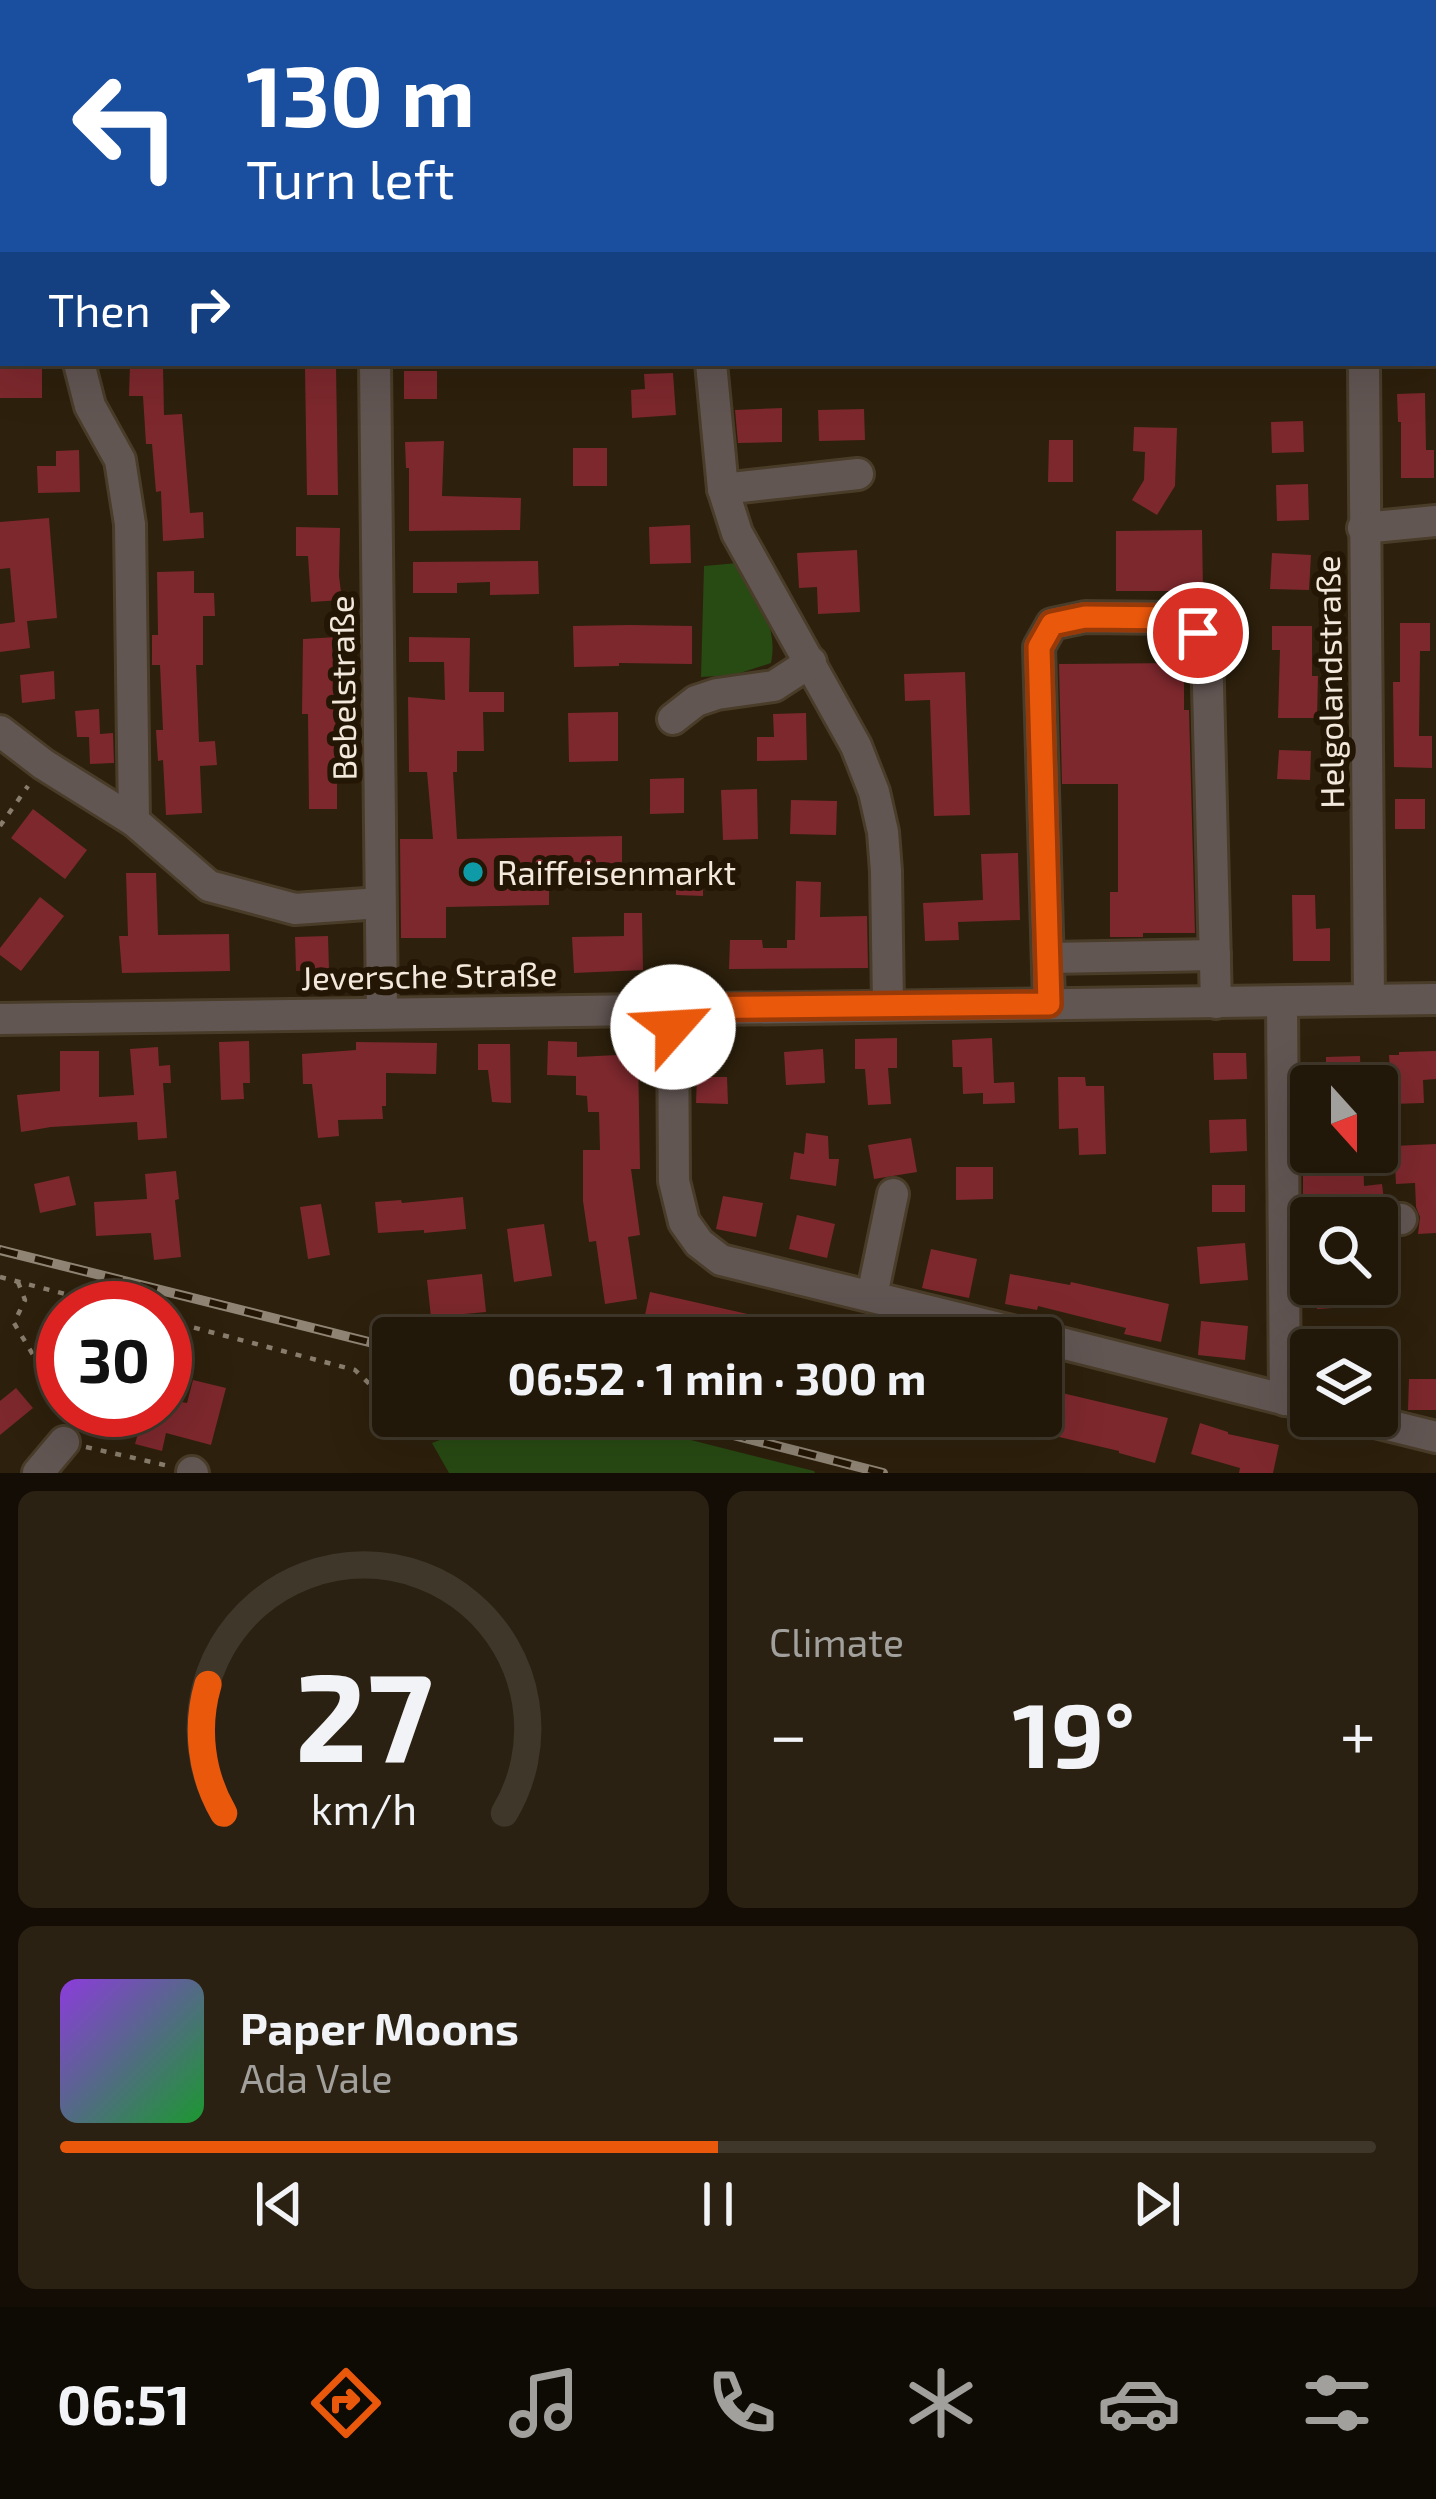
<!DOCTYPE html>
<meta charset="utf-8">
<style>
body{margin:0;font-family:"Exo 2",sans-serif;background:#2a2112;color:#f1f3f6;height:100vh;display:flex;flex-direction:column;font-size:45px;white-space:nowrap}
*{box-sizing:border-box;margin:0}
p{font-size:39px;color:#a2a09c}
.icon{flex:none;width:66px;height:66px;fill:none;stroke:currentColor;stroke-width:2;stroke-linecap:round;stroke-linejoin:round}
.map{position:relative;height:1473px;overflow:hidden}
.side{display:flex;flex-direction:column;gap:18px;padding:18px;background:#130d05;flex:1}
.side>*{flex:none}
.banner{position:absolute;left:0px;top:0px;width:1437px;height:366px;box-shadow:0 12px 48px #0002,0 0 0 3px #3f372a;background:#1a4fa0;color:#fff;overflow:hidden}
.needle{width:78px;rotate:159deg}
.controls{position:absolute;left:1290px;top:1065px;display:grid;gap:24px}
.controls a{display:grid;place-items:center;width:108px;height:108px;border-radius:12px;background:#221809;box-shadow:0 12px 48px #0002,0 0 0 3px #3f372a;font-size:60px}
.speed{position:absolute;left:36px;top:1281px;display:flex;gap:24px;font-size:60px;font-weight:700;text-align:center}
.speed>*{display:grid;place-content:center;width:156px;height:156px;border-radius:50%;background:#221809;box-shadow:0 12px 48px #0002,0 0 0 3px #3f372a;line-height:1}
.speed .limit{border:18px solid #d22;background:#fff;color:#111}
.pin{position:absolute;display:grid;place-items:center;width:102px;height:102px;color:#fff;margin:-51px;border:6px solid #fff;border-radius:50%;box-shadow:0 3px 12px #0007}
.me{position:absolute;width:132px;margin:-66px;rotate:64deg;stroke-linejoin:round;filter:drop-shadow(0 0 9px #0008)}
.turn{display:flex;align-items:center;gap:42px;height:252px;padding:0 48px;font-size:54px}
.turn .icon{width:156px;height:156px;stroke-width:2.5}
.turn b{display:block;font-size:84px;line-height:102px}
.then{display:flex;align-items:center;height:114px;padding:0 48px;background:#0003;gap:24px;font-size:45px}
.big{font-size:90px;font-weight:700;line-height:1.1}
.side .widget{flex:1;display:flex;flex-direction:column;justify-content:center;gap:18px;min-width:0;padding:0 42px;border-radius:18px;background:#2a2112}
.side .dial{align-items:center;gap:0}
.dial svg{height:312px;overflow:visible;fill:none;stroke:#3f372a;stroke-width:7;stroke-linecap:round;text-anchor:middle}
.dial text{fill:#f1f3f6;stroke:none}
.song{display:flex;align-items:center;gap:36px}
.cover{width:144px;height:144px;border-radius:18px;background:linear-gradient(135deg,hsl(270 70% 55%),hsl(130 70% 35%))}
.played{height:12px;border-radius:6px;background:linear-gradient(90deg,#ea580c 50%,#3f372a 50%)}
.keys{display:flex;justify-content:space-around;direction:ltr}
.heat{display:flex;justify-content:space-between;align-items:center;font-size:66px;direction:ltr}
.side .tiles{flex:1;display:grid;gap:18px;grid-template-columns:1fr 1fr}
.widget:last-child{grid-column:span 2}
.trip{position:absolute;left:372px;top:1317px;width:690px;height:120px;border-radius:12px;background:#221809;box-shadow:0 12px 48px #0002,0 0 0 3px #3f372a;font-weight:700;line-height:120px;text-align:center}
.tabs{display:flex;height:192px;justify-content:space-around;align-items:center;background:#0e0a04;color:#a2a09c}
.tabs .icon{width:84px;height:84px}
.tabs .on{color:#ea580c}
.tabs b{font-size:54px;color:#f1f3f6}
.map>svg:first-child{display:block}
.green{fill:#284a13}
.building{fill:#7d282d}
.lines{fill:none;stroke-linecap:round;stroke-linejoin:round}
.minor-casing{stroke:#493c29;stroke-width:36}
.path{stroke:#897d6d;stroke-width:4.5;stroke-dasharray:6 9;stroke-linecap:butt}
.minor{stroke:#625653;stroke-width:30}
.rail-casing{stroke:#908575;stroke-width:10}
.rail{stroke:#241604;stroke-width:6;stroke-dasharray:18;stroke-linecap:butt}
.route-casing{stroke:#983908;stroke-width:30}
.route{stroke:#ea580c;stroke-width:21}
.culture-dot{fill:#0f9aa8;stroke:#241604;stroke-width:4.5}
.labels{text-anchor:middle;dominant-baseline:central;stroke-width:12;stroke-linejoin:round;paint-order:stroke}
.street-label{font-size:33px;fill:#f2e8dc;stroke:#241604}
.poi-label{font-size:33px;fill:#f2e8dc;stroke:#241604;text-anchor:start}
</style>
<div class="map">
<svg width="1436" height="1473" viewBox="0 0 1436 1473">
<rect width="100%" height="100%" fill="#2d200c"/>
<g class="green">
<path d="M 737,563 C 755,596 779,625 771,663 L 734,675 L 701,677 L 704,566 Z"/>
<path d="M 501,1416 L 596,1416 L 814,1471 L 815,1473 L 449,1473 L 432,1443 Z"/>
</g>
<g class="building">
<rect x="0" y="365" width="42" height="33"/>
<path d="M 130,366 L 163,366 L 164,415 L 182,414 L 190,513 L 203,512 L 204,538 L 163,541 L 161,491 L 156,492 L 152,444 L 146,444 L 143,396 L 129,396 Z"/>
<path d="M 336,367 L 338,495 L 307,495 L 305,368 Z"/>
<rect x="404" y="371" width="33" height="28"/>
<path d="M 673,373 L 676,415 L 632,418 L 631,390 L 645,389 L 644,374 Z"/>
<path d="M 1425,393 L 1426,450 L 1434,450 L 1434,478 L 1401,478 L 1401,422 L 1398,422 L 1397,394 Z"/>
<path d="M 782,408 L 782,442 L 738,443 L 735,410 Z"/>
<path d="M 864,409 L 865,440 L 819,441 L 818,410 Z"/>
<path d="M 1303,421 L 1304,452 L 1272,453 L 1271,422 Z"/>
<path d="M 1134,427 L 1177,428 L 1175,486 L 1157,515 L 1132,500 L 1144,480 L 1145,452 L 1133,451 Z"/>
<path d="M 1049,440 L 1073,440 L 1073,482 L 1048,482 Z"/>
<path d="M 444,441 L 442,496 L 521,498 L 520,530 L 409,531 L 409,468 L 406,468 L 405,442 Z"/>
<rect x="573" y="448" width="34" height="38"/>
<path d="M 79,450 L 80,492 L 38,493 L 37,466 L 56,466 L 56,451 Z"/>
<path d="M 1308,484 L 1309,520 L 1277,521 L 1276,485 Z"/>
<path d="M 49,518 L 57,618 L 18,622 L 27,621 L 30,648 L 0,652 L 0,624 L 15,622 L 10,568 L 0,569 L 0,522 Z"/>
<path d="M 690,525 L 691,563 L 650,564 L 649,527 Z"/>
<path d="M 296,527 L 340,528 L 339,576 L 342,600 L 311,602 L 308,556 L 296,556 Z"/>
<path d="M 1202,530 L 1203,591 L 1116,591 L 1116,531 Z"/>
<path d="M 857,550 L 860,612 L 818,614 L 817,587 L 799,588 L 797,553 Z"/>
<path d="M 1272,553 L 1311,555 L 1309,590 L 1270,589 Z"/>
<path d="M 538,561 L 539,594 L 490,595 L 490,582 L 457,583 L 457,593 L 413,593 L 413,562 Z"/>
<path d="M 194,571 L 194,593 L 214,593 L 215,616 L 203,616 L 203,665 L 196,665 L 199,742 L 215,741 L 217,765 L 200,766 L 202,813 L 166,815 L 163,760 L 158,761 L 156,730 L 163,730 L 160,665 L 152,665 L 152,635 L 158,635 L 157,572 Z"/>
<path d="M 1400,623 L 1430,623 L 1430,651 L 1420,651 L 1419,736 L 1432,736 L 1432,768 L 1394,767 L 1393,682 L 1400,682 Z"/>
<path d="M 630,625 L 692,626 L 692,664 L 619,663 L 619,666 L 574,667 L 573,626 Z"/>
<path d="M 1272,626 L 1312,626 L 1312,676 L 1318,676 L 1317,718 L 1278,718 L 1280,650 L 1272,650 Z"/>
<path d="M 337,637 L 335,776 L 337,776 L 337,809 L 309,809 L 308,714 L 302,714 L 303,639 Z"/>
<path d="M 409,637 L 470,638 L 469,692 L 504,692 L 504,712 L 483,712 L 484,751 L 457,751 L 457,772 L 453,772 L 457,839 L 622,836 L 622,863 L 549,865 L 549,905 L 446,907 L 446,938 L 401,938 L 400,839 L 433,839 L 427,772 L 409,772 L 408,697 L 445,700 L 444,662 L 409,662 Z"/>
<path d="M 1184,663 L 1184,710 L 1189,710 L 1195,933 L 1143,933 L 1143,937 L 1110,937 L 1110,892 L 1118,892 L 1118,784 L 1062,784 L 1059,664 Z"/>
<path d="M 54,671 L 55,699 L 22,703 L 20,675 Z"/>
<path d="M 965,672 L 970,815 L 934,816 L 930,700 L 905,701 L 904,674 Z"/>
<path d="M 99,709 L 100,734 L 113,733 L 114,763 L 90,764 L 89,737 L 77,737 L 75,711 Z"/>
<path d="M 618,712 L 618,761 L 569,762 L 568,713 Z"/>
<path d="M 806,713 L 807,760 L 757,761 L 757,737 L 774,737 L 773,714 Z"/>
<path d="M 1279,750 L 1311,751 L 1310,780 L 1277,779 Z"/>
<path d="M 684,778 L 684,813 L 650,814 L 650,779 Z"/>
<path d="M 757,789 L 758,839 L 723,840 L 721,790 Z"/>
<rect x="1395" y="799" width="30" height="30"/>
<path d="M 791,800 L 837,801 L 836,835 L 790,834 Z"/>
<path d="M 33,809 L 87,850 L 65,879 L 11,838 Z"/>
<path d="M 1018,853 L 1020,920 L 958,922 L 959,940 L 925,941 L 923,903 L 983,900 L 981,854 Z"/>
<path d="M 703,867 L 703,896 L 676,895 L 676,868 Z"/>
<path d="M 126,873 L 156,873 L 158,935 L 229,934 L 230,971 L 122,973 L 119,936 L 128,936 Z"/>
<path d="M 796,881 L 821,882 L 820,917 L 867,916 L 868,968 L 729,969 L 730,940 L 762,940 L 763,948 L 787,948 L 787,940 L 795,940 Z"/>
<path d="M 1292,895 L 1315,895 L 1316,929 L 1330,928 L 1330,961 L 1293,961 Z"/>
<path d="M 40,897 L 64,916 L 21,971 L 0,955 L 0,948 Z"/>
<path d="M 624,913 L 642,913 L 643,970 L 574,973 L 572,937 L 624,936 Z"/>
<path d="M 328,936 L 329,970 L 296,971 L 295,937 Z"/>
<path d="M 897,1038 L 897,1068 L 888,1068 L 891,1104 L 868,1105 L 865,1069 L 855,1069 L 855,1039 Z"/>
<path d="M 992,1038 L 994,1083 L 1014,1082 L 1015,1103 L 983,1104 L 983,1093 L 963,1094 L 962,1067 L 953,1067 L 952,1040 Z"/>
<path d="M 249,1041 L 250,1083 L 243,1083 L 244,1099 L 221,1100 L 219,1042 Z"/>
<path d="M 548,1041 L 577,1042 L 577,1057 L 638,1054 L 640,1169 L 631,1169 L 640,1235 L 628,1237 L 637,1299 L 605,1304 L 596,1241 L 589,1242 L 583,1201 L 583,1150 L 600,1150 L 599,1112 L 588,1112 L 587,1096 L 576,1095 L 576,1076 L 547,1075 Z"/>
<path d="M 356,1042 L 437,1043 L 436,1074 L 386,1073 L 386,1106 L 382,1106 L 383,1119 L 338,1120 L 339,1136 L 318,1138 L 312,1084 L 303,1084 L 302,1054 L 356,1050 Z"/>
<path d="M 478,1044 L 510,1044 L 511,1103 L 492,1102 L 488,1070 L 478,1070 Z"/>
<path d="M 158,1047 L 159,1066 L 170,1065 L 171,1083 L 163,1083 L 167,1138 L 138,1140 L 137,1122 L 51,1127 L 21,1132 L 17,1095 L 60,1091 L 60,1051 L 99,1051 L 99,1097 L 134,1095 L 130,1049 Z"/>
<path d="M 823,1049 L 825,1083 L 786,1085 L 784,1052 Z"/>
<path d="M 1436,1051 L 1436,1079 L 1423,1080 L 1424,1103 L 1392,1104 L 1389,1055 L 1399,1055 L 1399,1052 Z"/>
<path d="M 1213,1053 L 1246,1053 L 1247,1079 L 1214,1080 Z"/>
<path d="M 1360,1056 L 1361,1086 L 1326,1086 L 1326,1057 Z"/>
<path d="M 697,1077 L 727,1077 L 728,1104 L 696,1103 Z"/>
<path d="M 1058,1077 L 1085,1077 L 1086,1086 L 1104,1086 L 1106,1154 L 1079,1155 L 1078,1128 L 1059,1129 Z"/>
<path d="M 1246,1119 L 1247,1151 L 1210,1153 L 1209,1120 Z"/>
<path d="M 806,1133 L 828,1136 L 829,1159 L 839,1159 L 836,1186 L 790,1179 L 794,1152 L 804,1154 Z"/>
<path d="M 911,1138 L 917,1172 L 874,1179 L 868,1145 Z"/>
<path d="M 1436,1144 L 1436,1233 L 1418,1234 L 1420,1217 L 1416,1207 L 1415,1183 L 1396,1184 L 1394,1146 Z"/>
<path d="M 1345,1152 L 1363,1152 L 1364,1186 L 1382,1184 L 1384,1200 L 1363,1206 L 1362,1194 L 1303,1195 L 1303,1164 L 1345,1163 Z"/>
<path d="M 956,1167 L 993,1167 L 993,1199 L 956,1200 Z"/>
<path d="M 176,1171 L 179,1199 L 175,1200 L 181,1257 L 154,1260 L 151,1233 L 96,1236 L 94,1202 L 147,1199 L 145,1174 Z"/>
<path d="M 69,1176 L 76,1205 L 40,1213 L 34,1184 Z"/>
<rect x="1212" y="1185" width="33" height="27"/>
<path d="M 723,1196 L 763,1203 L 756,1237 L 716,1229 Z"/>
<path d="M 463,1197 L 466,1229 L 424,1233 L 424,1230 L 378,1233 L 375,1202 L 401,1200 L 402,1203 Z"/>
<path d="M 321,1204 L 330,1255 L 308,1259 L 300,1207 Z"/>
<path d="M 797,1215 L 835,1224 L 827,1258 L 789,1249 Z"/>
<path d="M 544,1224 L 552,1276 L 514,1282 L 507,1229 Z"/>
<path d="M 1245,1243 L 1248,1280 L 1200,1284 L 1197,1247 Z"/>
<path d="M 931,1249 L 977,1259 L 969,1298 L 922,1288 Z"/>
<path d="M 482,1274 L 486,1312 L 431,1317 L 427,1280 Z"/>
<path d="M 1010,1274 L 1070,1285 L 1071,1282 L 1169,1304 L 1161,1342 L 1124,1334 L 1126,1328 L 1038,1306 L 1037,1310 L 1005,1304 Z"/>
<path d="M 1316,1284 L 1350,1284 L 1351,1307 L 1317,1309 Z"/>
<path d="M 650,1292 L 822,1331 L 821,1338 L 640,1338 Z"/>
<path d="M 1201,1321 L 1248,1326 L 1245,1360 L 1198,1355 Z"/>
<path d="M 1409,1379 L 1436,1379 L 1436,1410 L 1408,1410 Z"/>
<path d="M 193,1380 L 226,1388 L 211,1445 L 166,1433 L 162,1451 L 135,1444 L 139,1430 L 118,1425 L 121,1410 L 165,1410 L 165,1399 L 187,1403 Z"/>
<path d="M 16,1388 L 33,1408 L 0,1435 L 0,1401 Z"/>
<path d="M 1041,1388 L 1168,1418 L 1155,1463 L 1119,1453 L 1119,1451 L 1055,1436 L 1058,1424 L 1041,1420 Z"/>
<path d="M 1200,1423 L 1228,1432 L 1228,1434 L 1279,1445 L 1273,1473 L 1239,1473 L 1240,1468 L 1191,1454 Z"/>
</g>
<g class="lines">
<defs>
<g id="minor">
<path d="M 151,0 L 159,3"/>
<path d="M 988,0 L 988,3"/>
<path d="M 1264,0 L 1270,3"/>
<path d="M 1363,0 L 1364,3"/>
<path d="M 372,3 L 372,0"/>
<path d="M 712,3 L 712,0"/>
<path d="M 1434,87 L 1436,87"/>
<path d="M 79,363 L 90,406 L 120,460 L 130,524 L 134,821"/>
<path d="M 375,363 L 382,1012"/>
<path d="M 711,363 L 723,489 L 737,533 L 856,746 L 874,792 L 883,832 L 886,871 L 888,1005"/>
<path d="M 1364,363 L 1369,999"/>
<path d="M 723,489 L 858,474"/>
<path d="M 1363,528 L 1436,521"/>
<path d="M 673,719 L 696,701 L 717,694 L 774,686 L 811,662"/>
<path d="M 0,731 L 43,764 L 134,821 L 209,886 L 295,909 L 380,903"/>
<path d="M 1048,958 L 1215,955"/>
<path d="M 1282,1003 L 1285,1400"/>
<path d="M 1049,1004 L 1039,647 L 1052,624 L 1085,617 L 1178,618 L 1198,633 L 1207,647 L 1216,1003"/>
<path d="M 673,1008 L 674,1181 L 684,1222 L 699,1243 L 721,1260 L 1040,1338"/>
<path d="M 0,1019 L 1436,999"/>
<path d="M 1377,1220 L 1401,1219"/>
<path d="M 872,1296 L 893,1194"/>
<path d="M 1041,1338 L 1311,1406"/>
<path d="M 1351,1416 L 1436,1437"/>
<path d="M 192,1472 L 193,1473"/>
<path d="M 38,1473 L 64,1442"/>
</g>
</defs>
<use href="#minor" class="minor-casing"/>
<g class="path">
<path d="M 0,826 L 28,786"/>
<path d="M 0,1277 L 119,1308"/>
<path d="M 18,1282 L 25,1300 L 14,1323 L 63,1405"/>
<path d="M 165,1320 L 355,1370 L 389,1403"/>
<path d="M 86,1447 L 169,1466"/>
</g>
<use href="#minor" class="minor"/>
<defs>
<g id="rail">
<path d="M 0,2 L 1,0"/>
<path d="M 0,1250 L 393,1348"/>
<path d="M 659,1416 L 883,1473"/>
</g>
</defs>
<use href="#rail" class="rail-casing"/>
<use href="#rail" class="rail"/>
</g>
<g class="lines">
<defs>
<path id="route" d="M 673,1027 L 673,1008 L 1049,1004 L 1039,647 L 1052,624 L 1085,617 L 1178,618 L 1198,633"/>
</defs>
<use href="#route" class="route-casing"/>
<use href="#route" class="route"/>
</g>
<circle class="culture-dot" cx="473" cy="872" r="12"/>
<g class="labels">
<g class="street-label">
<text transform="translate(1329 682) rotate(-91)">Helgolandstraße</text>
<text transform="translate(342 688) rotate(-91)">Bebelstraße</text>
<text transform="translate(429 975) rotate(-1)">Jeversche Straße</text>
</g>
<g class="poi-label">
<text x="497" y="872">Raiffeisenmarkt</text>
</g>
</g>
</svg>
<div class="controls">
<a><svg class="needle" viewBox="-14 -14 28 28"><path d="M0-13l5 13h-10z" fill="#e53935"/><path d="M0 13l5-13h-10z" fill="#a2a09c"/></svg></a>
<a><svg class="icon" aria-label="search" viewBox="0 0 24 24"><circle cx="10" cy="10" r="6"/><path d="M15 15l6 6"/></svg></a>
<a><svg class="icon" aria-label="layers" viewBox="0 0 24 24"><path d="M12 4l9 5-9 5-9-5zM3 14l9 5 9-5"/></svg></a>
</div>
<div class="speed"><div class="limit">30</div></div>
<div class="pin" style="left:1198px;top:633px;background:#d93025"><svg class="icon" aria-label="arrive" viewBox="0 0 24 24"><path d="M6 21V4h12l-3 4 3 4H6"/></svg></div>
<svg class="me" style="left:673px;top:1027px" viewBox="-20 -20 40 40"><circle r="19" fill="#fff"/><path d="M0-13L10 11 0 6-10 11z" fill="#ea580c"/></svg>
<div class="trip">06:52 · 1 min · 300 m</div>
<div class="banner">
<div class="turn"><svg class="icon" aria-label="left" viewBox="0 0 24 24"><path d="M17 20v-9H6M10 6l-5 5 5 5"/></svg><div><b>130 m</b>Turn left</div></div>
<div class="then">Then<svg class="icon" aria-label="right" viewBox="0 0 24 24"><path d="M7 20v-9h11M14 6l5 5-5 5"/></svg></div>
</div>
</div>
<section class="side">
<div class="tiles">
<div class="widget dial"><svg viewBox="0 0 100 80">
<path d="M14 69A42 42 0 1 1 86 69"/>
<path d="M14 69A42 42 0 0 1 10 36" stroke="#ea580c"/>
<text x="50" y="56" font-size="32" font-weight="700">27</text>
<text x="50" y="72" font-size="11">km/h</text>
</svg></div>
<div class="widget"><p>Climate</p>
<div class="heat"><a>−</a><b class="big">19°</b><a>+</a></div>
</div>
<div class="widget">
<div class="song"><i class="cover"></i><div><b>Paper Moons</b><p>Ada Vale</p></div></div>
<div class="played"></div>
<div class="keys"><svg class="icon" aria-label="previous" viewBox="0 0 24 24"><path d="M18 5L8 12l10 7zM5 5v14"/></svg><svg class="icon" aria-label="pause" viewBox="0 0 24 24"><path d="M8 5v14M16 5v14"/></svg><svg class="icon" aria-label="next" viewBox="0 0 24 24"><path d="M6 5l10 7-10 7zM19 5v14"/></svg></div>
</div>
</div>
</section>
<nav class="tabs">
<b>06:51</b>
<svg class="icon on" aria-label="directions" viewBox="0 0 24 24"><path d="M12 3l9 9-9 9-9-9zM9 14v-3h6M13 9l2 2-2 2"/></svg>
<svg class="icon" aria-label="music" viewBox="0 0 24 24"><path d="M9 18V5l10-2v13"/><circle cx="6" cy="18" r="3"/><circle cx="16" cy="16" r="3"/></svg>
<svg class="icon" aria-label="phone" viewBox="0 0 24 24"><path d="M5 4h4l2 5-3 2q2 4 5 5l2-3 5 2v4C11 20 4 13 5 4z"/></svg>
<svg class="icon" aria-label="climate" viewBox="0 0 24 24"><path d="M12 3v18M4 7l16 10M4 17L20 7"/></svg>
<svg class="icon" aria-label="car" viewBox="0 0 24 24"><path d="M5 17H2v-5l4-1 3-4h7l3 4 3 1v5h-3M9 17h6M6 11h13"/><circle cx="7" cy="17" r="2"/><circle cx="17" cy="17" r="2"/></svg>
<svg class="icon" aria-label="filters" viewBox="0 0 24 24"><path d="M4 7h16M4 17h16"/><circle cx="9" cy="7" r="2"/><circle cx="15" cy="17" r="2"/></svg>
</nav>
